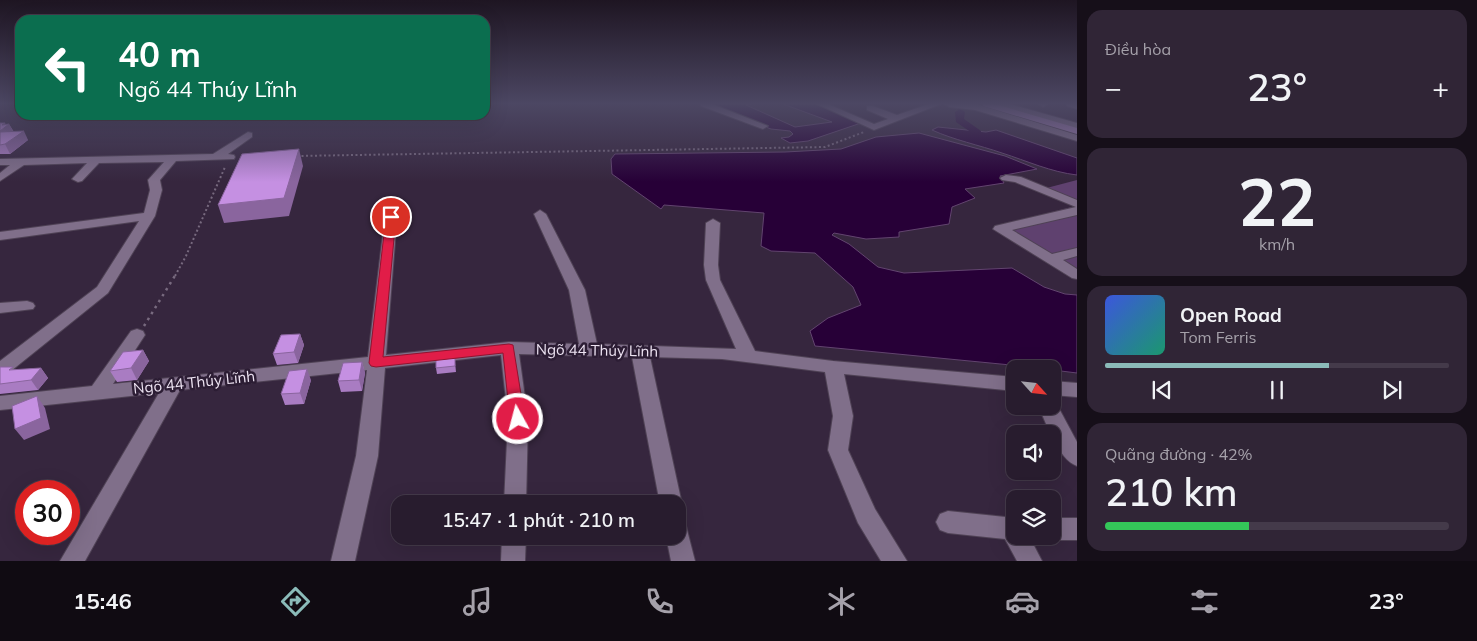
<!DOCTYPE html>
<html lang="vi">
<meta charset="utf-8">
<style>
body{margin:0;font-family:Mulish,sans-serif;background:#302536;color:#f1f3f6;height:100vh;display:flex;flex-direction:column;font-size:19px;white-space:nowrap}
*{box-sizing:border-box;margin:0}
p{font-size:16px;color:#a5a1aa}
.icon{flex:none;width:28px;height:28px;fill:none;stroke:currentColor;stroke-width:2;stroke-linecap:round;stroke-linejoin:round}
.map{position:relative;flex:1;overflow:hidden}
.drawer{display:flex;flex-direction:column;gap:10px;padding:10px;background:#160f19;width:400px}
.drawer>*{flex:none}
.top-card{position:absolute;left:15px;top:15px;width:475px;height:105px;border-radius:15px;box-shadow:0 5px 20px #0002,0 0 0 1px #443a4a;background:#0b6e4f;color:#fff;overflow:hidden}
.needle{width:32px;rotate:117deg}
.controls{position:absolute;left:1006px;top:360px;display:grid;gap:10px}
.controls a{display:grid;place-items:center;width:55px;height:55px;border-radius:10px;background:#281c2e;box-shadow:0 5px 20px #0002,0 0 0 1px #443a4a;font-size:25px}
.speed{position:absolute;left:15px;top:480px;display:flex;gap:10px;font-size:25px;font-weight:700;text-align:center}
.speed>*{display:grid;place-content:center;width:65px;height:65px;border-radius:50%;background:#281c2e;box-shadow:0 5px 20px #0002,0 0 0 1px #443a4a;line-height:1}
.speed .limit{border:8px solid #d22;background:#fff;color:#111}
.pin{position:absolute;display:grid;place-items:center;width:42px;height:42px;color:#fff;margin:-21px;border:2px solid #fff;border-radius:50%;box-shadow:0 1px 5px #0007}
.me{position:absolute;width:55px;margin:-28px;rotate:353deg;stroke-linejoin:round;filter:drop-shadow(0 0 4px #0008)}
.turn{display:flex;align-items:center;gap:18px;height:105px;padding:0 20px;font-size:22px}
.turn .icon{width:65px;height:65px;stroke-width:2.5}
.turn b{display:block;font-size:35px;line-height:42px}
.big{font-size:38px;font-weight:600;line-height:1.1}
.drawer .card{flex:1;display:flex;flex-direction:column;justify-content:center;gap:8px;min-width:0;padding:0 18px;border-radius:15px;background:#302536}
.drawer .dial{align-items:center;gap:0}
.dial b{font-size:65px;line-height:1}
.song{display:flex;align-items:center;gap:15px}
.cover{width:60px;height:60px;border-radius:8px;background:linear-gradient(135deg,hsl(230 70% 55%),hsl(160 70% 35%))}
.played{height:5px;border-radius:2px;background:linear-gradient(90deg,#8bbbb9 65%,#443a4a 65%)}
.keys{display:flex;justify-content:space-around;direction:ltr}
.heat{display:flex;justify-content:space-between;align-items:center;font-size:28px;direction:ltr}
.charge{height:8px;border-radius:4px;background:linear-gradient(90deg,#34c759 42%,#443a4a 0)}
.trip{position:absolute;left:391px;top:495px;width:295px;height:50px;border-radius:15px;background:#281c2e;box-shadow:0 5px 20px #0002,0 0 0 1px #443a4a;font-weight:600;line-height:50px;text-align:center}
.tabs{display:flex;height:80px;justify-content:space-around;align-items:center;background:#100b12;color:#a5a1aa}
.tabs .icon{width:35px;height:35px}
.tabs .current{color:#8bbbb9}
.tabs b{font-size:22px;color:#f1f3f6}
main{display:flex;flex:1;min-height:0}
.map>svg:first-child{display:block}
.green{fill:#5f416f}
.water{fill:#270037;stroke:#62446f}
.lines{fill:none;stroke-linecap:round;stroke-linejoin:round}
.canal{fill:#270037;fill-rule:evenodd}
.minor-casing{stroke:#4f4255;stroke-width:2}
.major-casing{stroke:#4f4255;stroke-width:2}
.path-far1{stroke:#786a7f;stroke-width:2;stroke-dasharray:2 2.5;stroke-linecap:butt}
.path{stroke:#786a7f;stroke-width:2.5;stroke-dasharray:2.5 4.5;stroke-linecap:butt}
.minor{fill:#806f8a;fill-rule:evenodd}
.major{fill:#a481b8;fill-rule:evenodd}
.wall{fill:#a97cc2}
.shaded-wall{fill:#8a659e}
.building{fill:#c590e2;stroke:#8a659e}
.route{fill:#e11d48;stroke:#92132f}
.labels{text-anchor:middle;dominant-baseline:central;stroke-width:5;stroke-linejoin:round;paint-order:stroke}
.near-street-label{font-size:15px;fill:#ede3f2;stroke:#2c1d34}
</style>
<main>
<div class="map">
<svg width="1077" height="561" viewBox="0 0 1077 561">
<rect width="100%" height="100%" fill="#36263e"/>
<path class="green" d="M 1077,180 L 1077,277 L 994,227 L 1076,206 L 1039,190 Z"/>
<g class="water">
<path d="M 706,104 L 751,104 L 746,105 L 795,127 L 832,122 L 783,104 L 816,104 L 861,123 L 808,141 L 790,143 L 781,138 L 789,137 L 793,134 L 790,131 L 771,129 Z"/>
<path d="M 938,127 L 986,132 L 996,130 L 1077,158 L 1077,175 C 1051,172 1027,161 1002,153 C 979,145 954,140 932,130 Z"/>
<path d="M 919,133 L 1005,156 L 1037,169 L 1000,176 L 1004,183 L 965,189 L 975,198 L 952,207 L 949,224 L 899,232 L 899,237 L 866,239 L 834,233 L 832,235 L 849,244 L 878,267 L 904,273 L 1012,268 L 1044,287 L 1065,294 L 1077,295 L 1077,373 L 1053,370 L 1052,369 L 815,346 L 810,331 L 828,318 L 861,305 L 853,287 L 815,253 L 771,251 L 761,246 L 764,213 L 664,205 L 661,209 L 612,174 L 611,159 L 615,154 L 785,152 L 841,149 L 876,137 Z"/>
</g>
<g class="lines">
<path class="canal" d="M 960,109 L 965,112 L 964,119 L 981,131 L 981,135 L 975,135 L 956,122 L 955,112 Z"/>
<defs>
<g id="minor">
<path d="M 700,104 L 712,104 L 768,126 L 763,129 L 760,128 L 701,106 Z"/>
<path d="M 817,104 L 828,104 L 874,124 L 888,119 L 867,110 L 867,106 L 873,106 L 897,115 L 929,104 L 941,104 L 874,130 Z"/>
<path d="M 945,104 L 976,104 L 1077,135 L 1077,141 L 975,110 L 949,107 Z"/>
<path d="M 997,104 L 1010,104 L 1077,123 L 1077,129 L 998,106 Z"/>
<path d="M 1039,104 L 1048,104 L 1043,107 Z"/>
<path d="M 1066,104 L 1077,104 L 1077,109 L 1067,106 Z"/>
<path d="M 248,132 L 252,133 L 252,137 L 228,154 L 234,155 L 235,157 L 234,159 L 176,161 L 160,180 L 162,190 L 155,216 L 108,293 L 6,375 L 0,376 L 0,361 L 97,287 L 139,221 L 0,240 L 0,232 L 144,213 L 150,190 L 148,180 L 164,162 L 99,163 L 82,181 L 78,182 L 72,179 L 87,163 L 24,165 L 0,181 L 0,173 L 10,165 L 0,165 L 0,159 L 213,154 Z"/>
<path d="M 1006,175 L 1021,177 L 1077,200 L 1077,215 L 1012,230 L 1052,254 L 1077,248 L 1077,256 L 1063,260 L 1077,269 L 1077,279 L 1072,278 L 993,229 L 995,226 L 1076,207 L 1015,182 L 1002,180 L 1000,178 Z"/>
<path d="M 540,210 L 546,214 L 585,290 L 597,344 L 736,349 L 706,280 L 704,265 L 706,223 L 713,219 L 720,223 L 718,265 L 720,280 L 755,351 L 833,361 L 1015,377 L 1015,391 L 844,374 L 853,416 L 848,450 L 875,509 L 907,561 L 881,561 L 858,523 L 828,450 L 833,416 L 825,372 L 722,359 L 650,357 L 682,504 L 678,512 L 678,504 L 660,504 L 632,357 L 519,354 L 528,419 L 526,504 L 504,504 L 508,419 L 501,355 L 385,368 L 378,456 L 355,561 L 331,561 L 356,456 L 367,370 L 180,390 L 85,561 L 60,561 L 159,393 L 0,410 L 0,396 L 92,386 L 131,331 L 137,329 L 143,331 L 145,335 L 113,384 L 368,357 L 385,217 L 391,213 L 397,217 L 386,355 L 509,342 L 579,344 L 569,290 L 534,214 Z"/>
<path d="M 27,301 L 33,303 L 35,306 L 33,309 L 0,313 L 0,303 Z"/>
<path d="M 1052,381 L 1077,383 L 1077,397 L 1052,395 Z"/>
<path d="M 1052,400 L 1055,401 L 1077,442 L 1077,466 C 1058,459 1047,424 1038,406 L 1052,406 Z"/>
<path d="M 948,511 L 1015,518 L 1015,536 L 1029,536 L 1042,561 L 1017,561 L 1005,539 L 948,533 L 940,530 L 936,522 L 940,514 Z"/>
<path d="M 1052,518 L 1077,518 L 1077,540 L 1052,540 L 1044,537 L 1052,536 Z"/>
<path d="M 678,523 L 686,526 L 695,561 L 671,561 L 666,536 L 678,536 Z"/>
<path d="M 502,536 L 526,536 L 525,561 L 501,561 Z"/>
</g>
<path id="major" d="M 982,104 L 995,104 L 1077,128 L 1077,134 L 983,106 Z"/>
</defs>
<use href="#minor" class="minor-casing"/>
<use href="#major" class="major-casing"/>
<g class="path-far1">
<path d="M 297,156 L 825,147 L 864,132"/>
<path d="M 175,276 L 186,256 L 225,167"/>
</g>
<path class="path" d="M 144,326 L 176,274"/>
<use href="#minor" class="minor"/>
<use href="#major" class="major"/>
</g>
<g class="wall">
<path d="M 0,123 L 6,124 L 9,124 L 14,132 L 28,140 L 10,154 L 0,154 Z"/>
<path d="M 300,334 L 304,345 L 298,363 L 277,365 L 273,354 Z"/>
<path d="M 143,350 L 149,361 L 137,380 L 117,382 L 110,371 Z"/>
<path d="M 362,362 L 365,373 L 362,391 L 341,392 L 338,381 Z"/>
<path d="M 455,362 L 456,372 L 437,374 L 436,368 Z"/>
<path d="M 0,367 L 15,370 L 41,368 L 48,378 L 38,390 L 0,394 Z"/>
<path d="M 311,380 L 304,404 L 285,405 L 281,394 Z"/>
</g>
<g class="shaded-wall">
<path d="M 5,123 L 7,126 L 9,124 L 14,133 L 0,138 L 0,131 L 2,125 Z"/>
<path d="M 24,131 L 28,140 L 10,154 L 5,144 Z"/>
<path d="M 299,149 L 303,166 L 289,216 L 224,223 L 218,205 Z"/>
<path d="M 300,334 L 304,345 L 298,363 L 294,352 Z"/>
<path d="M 143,350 L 149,361 L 137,380 L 131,368 Z"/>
<path d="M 362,362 L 365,373 L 362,391 L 359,380 Z"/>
<path d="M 41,368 L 48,378 L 38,390 L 31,380 Z"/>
<path d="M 307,369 L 311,380 L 304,404 L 300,393 Z"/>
<path d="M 37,396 L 45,408 L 50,429 L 24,440 L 15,429 Z"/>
</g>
<g class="building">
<path d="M 0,123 L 5,123 L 2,125 L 9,124 L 0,131 Z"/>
<path d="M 24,131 L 5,144 L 0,145 L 0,132 Z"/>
<path d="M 299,149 L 284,198 L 218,205 L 242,154 Z"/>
<path d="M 300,334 L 294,352 L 273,354 L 281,335 Z"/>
<path d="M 143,350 L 131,368 L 110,371 L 123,352 Z"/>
<path d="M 455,356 L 455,366 L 436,368 L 436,359 Z"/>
<path d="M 362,362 L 359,380 L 338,381 L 343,363 Z"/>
<path d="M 0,367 L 13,367 L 9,370 L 41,368 L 31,380 L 0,384 Z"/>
<path d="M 307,369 L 300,393 L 281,394 L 289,371 Z"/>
<path d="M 37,396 L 41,418 L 15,429 L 12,406 Z"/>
</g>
<linearGradient id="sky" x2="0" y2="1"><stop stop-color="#1e1522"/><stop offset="0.57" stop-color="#4c4763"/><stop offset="1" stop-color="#4c4763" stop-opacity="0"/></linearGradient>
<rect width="1077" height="182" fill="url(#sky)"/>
<path class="route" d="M 391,214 L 396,217 L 383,357 L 509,344 L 513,345 L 525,419 L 523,423 L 518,425 L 512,423 L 510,419 L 503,353 L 376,367 L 371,366 L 369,363 L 386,217 Z"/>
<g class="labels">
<g class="near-street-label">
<text transform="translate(597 350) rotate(1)">Ngõ 44 Thúy Lĩnh</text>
<text transform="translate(194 382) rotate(-6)">Ngõ 44 Thúy Lĩnh</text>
</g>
</g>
</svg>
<div class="controls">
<a><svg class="needle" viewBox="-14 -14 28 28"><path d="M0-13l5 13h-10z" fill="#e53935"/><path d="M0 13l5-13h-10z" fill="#a5a1aa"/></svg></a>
<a><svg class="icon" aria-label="sound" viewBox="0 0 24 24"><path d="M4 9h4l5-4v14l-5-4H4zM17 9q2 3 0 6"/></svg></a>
<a><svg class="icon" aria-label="layers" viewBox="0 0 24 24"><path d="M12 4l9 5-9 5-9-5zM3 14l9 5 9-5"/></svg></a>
</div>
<div class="speed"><div class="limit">30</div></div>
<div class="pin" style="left:391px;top:217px;background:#d93025"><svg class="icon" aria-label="arrive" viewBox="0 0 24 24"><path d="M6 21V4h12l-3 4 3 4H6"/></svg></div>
<svg class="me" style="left:518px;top:419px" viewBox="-20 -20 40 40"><circle r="17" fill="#e11d48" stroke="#fff" stroke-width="3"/><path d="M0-11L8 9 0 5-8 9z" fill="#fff"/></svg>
<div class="trip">15:47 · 1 phút · 210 m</div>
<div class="top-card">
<div class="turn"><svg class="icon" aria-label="left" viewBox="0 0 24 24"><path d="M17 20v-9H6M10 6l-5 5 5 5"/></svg><div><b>40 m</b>Ngõ 44 Thúy Lĩnh</div></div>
</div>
</div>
<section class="drawer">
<div class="card"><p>Điều hòa</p>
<div class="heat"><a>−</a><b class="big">23°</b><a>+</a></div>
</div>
<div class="card dial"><b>22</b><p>km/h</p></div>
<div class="card">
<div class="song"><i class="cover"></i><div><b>Open Road</b><p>Tom Ferris</p></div></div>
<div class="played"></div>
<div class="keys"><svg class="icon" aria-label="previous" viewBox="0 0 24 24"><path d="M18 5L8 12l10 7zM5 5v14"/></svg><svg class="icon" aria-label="pause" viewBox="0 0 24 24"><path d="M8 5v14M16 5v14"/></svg><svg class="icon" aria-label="next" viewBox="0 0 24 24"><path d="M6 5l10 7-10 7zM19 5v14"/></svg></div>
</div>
<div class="card"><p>Quãng đường · 42%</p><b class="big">210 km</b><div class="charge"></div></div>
</section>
</main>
<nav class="tabs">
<b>15:46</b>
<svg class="icon current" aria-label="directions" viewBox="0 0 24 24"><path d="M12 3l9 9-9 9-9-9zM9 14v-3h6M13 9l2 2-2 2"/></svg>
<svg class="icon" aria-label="music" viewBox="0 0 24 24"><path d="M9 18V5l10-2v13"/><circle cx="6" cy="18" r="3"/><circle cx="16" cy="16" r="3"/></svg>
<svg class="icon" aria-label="phone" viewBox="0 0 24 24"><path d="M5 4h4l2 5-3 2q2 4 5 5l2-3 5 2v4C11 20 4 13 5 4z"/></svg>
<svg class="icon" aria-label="climate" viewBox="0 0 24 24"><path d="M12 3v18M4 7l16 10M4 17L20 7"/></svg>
<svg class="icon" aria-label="car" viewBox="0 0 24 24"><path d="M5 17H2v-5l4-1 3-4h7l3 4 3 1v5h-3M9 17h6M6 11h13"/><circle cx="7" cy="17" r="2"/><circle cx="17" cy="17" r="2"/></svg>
<svg class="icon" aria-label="filters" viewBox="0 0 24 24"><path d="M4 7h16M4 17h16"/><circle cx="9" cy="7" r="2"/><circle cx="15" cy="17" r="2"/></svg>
<b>23°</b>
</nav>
